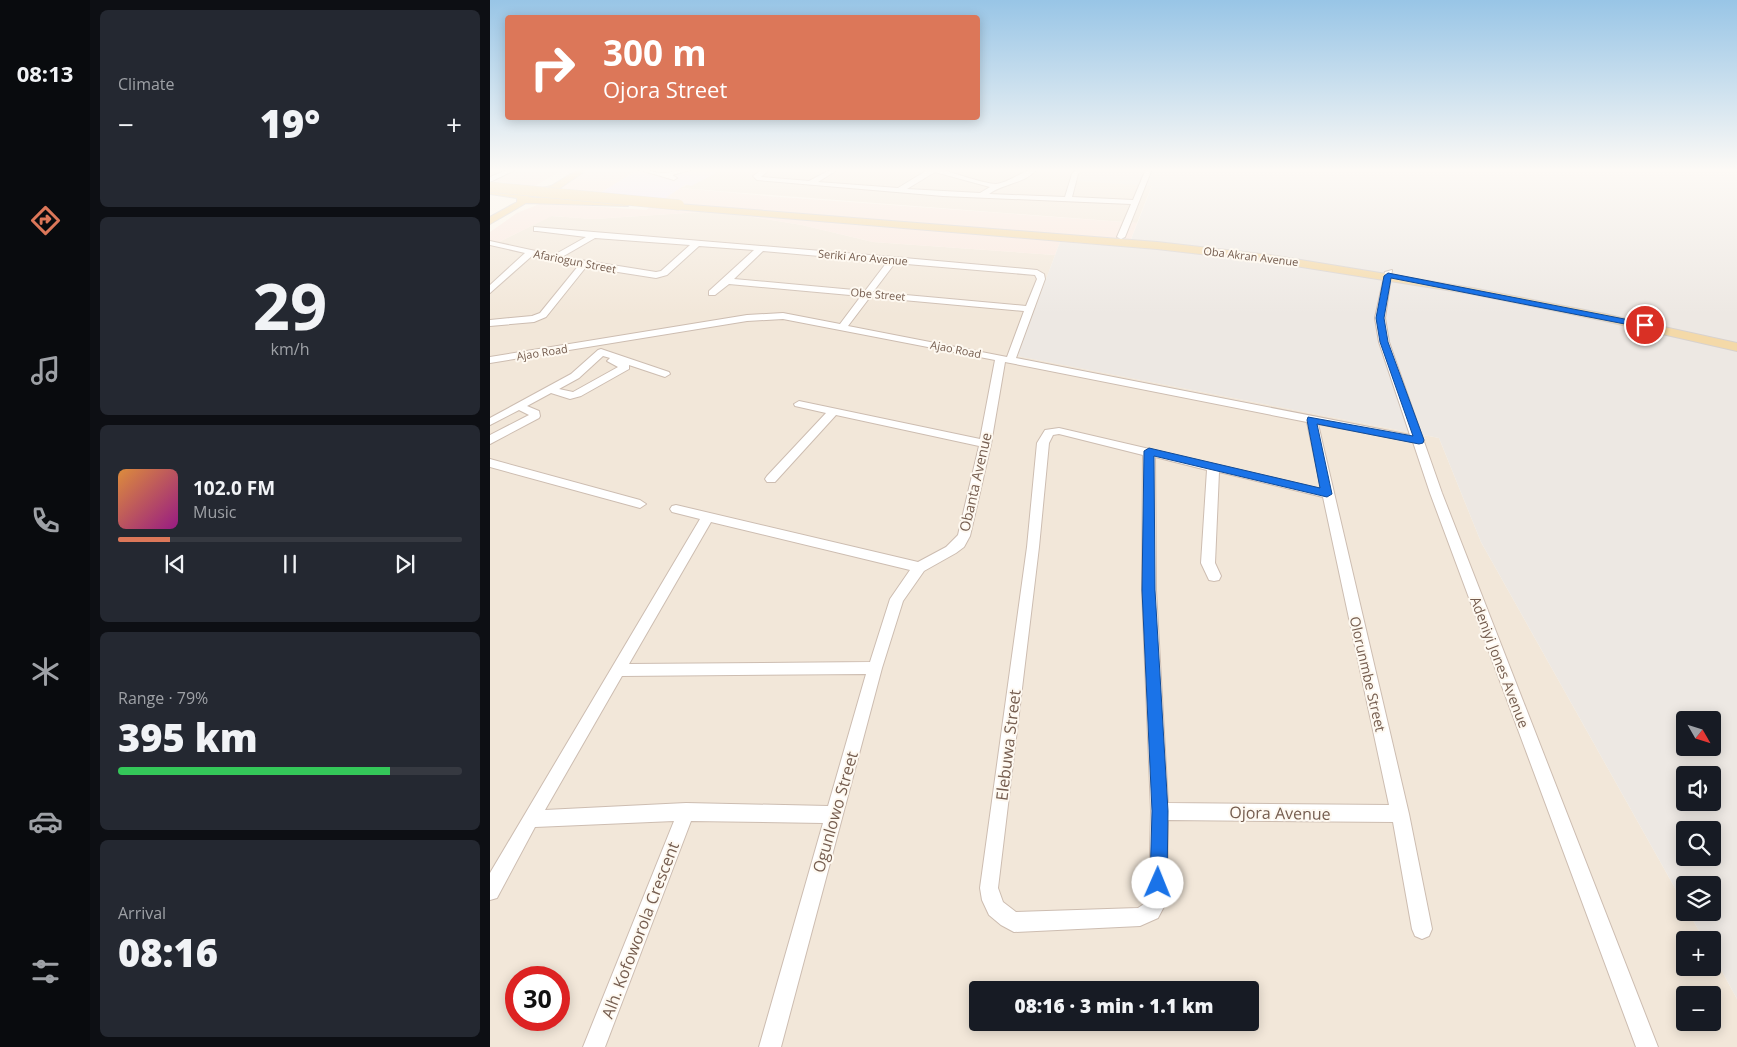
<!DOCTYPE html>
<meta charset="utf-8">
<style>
body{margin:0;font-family:"Open Sans",sans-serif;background:#242831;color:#f1f3f6;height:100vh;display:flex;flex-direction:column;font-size:19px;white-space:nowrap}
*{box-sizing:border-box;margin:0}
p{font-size:16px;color:#9ea1a6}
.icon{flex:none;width:28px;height:28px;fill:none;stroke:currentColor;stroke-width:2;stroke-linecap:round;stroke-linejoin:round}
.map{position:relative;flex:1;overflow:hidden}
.panel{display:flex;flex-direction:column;gap:10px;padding:10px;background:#0d0f14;width:400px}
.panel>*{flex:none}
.banner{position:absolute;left:15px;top:15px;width:475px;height:105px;border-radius:5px;box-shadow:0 2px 12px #0003;background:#dc7759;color:#fff;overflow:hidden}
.needle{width:32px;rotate:129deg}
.tools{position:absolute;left:1186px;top:711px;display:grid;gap:10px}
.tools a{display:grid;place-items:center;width:45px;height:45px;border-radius:5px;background:#171b24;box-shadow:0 2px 12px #0003;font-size:25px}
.speed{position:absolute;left:15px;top:966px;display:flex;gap:10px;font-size:25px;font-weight:700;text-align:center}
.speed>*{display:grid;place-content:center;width:65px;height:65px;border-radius:50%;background:#171b24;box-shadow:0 2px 12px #0003;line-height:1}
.speed .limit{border:8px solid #d22;background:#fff;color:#111}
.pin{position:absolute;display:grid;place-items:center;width:42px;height:42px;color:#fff;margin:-21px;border:2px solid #fff;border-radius:50%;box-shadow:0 1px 5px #0007}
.me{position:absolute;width:55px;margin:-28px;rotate:1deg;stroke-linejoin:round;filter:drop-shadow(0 0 4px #0008)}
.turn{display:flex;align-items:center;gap:18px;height:105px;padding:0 15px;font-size:22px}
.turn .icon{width:65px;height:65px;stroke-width:2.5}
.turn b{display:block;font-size:35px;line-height:42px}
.big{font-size:38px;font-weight:800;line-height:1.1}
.panel .tile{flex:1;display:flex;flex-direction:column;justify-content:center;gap:8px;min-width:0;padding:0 18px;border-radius:8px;background:#242831}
.panel .dial{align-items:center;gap:0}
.dial b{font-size:65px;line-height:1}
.song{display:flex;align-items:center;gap:15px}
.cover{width:60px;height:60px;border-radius:8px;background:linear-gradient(135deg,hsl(30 70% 55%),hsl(310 70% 35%))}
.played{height:5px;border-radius:2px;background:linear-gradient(90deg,#dc7759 15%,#363941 15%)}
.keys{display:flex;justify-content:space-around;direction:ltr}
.heat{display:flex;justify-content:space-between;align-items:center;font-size:28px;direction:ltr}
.charge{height:8px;border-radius:4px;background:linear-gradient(90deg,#34c759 79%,#363941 0)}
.trip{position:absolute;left:479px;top:981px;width:290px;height:50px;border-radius:5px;background:#171b24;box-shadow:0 2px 12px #0003;font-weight:800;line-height:50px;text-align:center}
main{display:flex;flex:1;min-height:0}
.dock{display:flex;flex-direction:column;width:90px;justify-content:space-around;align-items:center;background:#090b0e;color:#9ea1a6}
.dock .icon{width:35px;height:35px}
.dock .on{color:#dc7759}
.dock b{font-size:22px;color:#f1f3f6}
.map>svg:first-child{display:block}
.residential{fill:#f2e7d9;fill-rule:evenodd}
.commercial{fill:#fae8df}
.industrial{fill:#ede8e3;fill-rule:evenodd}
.education{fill:#f2e7f8}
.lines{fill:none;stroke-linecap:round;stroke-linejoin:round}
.minor-casing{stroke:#cdbdb1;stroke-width:2}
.major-casing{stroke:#d8d2ce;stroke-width:2}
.minor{fill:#fff;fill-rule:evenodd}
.major{fill:#f4d9a8;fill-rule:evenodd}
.major-bridge-casing{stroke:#d8d2ce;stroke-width:11;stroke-linecap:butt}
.major-bridge{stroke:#f4d9a8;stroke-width:10}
.route{fill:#1a73e8;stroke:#114b97}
.labels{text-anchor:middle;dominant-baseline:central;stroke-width:4;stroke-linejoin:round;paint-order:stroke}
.far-street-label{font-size:11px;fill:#755d4f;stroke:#fef9f1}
.street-label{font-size:14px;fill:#755d4f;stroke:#fef9f1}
.near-street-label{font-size:16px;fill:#755d4f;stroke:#fef9f1}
</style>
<main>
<nav class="dock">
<b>08:13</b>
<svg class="icon on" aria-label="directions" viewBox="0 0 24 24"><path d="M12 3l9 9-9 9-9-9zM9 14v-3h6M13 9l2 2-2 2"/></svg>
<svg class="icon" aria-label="music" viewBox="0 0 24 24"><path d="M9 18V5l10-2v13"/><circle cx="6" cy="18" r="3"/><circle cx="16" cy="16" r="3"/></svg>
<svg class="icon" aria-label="phone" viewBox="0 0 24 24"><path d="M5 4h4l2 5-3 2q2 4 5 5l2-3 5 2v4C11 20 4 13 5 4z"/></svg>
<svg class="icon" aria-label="climate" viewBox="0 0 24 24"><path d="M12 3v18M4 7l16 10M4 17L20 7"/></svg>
<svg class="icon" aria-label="car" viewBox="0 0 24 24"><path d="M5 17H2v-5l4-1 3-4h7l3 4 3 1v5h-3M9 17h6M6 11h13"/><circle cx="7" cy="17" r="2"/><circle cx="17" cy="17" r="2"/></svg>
<svg class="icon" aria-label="filters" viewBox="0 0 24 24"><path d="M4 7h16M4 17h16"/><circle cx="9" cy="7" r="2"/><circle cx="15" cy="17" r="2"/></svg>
</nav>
<section class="panel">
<div class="tile"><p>Climate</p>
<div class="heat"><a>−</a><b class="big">19°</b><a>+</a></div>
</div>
<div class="tile dial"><b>29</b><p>km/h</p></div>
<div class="tile">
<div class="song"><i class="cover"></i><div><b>102.0 FM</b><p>Music</p></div></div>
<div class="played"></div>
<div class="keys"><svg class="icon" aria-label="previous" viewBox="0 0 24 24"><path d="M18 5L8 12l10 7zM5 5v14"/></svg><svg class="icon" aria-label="pause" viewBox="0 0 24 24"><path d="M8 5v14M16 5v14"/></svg><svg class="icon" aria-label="next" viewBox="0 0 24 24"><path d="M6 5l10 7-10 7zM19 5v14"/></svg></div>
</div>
<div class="tile"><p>Range · 79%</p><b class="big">395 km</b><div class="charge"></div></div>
<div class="tile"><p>Arrival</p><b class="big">08:16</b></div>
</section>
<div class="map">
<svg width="1247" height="1047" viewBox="0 0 1247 1047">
<rect width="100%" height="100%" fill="#fbf5ea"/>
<g class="residential">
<path d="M 216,169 L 593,169 L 588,181 L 662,185 L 647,223 L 190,188 L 227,172 Z"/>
<path d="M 226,211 L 312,225 L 383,242 L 565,255 L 528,356 L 949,438 L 991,542 L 1195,906 L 1195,912 L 1199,913 L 1214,940 L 1195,940 L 1195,968 L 1222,968 L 1223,955 L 1247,999 L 1247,1047 L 0,1047 L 0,240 L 9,242 L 61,216 L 104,219 ZM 26,978 L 69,978 L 69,1020 L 26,1020 ZM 488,990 L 760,990 L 760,1022 L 488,1022 ZM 1195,995 L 1222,995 L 1222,1022 L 1195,1022 Z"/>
</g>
<g class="commercial">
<path d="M 0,169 L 74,169 L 45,186 L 0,181 Z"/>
<path d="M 99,169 L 143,169 L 148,170 L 110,193 L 72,188 L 73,185 Z"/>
<path d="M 190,188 L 276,196 L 647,223 L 638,247 L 570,242 L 565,255 L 383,242 L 312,225 L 226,211 L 104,219 L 62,216 L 9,242 L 0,240 L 0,232 L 27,213 L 52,203 L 156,210 Z"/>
</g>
<path class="industrial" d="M 593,169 L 1247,169 L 1247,999 L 1223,955 L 1222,940 L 1214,940 L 1199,913 L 1222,912 L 1222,885 L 1195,885 L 1195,906 L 991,542 L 949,438 L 527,356 L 570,242 L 638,247 L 662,186 L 588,181 ZM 1195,720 L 1222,720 L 1222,748 L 1195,748 ZM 1195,775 L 1222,775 L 1222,802 L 1195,802 ZM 1195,830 L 1222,830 L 1222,858 L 1195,858 Z"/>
<path class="education" d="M 205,169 L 216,169 L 228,172 L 201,186 L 196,184 L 174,199 L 110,193 L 148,170 L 178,179 L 188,177 L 181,175 Z"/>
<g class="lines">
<defs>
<g id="minor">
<path d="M 19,169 L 27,169 L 0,182 L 0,177 Z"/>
<path d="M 147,169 C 156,168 166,174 175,173 C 186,172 194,168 204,169 L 182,175 L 187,178 L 184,180 Z"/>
<path d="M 273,169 L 280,169 L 271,177 L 319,181 L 342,169 L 349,169 L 328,182 L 408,188 L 439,169 L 448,169 C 462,172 494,184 506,184 C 522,182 533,169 547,169 C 535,184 514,183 499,194 L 575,197 L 582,174 L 586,169 L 592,169 L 588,174 L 582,197 L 643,200 L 656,169 L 662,169 L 635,237 L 631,239 L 627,237 L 641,204 L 453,196 L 267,180 L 263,176 ZM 445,172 L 500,187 L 490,193 L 417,189 Z"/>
<path d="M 44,227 L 403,257 L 547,270 L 554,274 L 555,279 L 526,358 L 920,435 L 889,342 L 885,318 L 895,272 L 902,270 L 895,318 L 899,342 L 952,493 L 1168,1047 L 1146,1047 L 940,493 L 923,442 L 828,424 L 919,814 L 942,929 L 939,936 L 932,939 L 925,936 L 922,929 L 903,822 L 678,820 L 677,901 L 668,918 L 650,926 L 524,932 L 511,925 L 499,915 L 492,900 L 490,888 L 537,547 L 547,443 L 555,430 L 569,428 L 831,489 L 817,422 L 515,362 L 501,444 L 480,536 L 474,547 L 466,553 L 434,571 L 413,601 L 392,668 L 291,1047 L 269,1047 L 333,823 L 201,821 L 115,1047 L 93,1047 L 184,821 L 45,827 L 7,898 L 0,900 L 0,873 L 210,519 L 182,512 L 180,509 L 182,506 L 186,505 L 428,562 L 456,547 L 468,535 L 489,446 L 346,415 L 285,482 L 277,482 L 275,479 L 277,476 L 336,413 L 305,406 L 304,404 L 309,401 L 490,439 L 505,360 L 293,319 L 257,321 L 0,363 L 0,357 L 257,315 L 293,313 L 350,324 L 371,296 L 239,284 L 225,295 L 219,295 L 219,291 L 264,250 L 209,246 L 177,275 L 166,278 L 96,267 L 56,317 L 44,322 L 0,326 L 0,320 L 42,316 L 50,313 L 89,265 L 43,255 L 0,293 L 0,285 L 35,253 L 0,245 L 0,241 L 64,255 L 96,237 L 47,231 L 44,231 ZM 105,238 L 200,245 L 171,271 L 166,272 L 72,257 ZM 273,251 L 397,262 L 375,291 L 244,279 ZM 405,263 L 545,275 L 547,279 L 536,306 L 383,292 ZM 380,297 L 534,311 L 517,357 L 358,326 ZM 569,434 L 653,455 L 652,590 L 661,811 L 659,898 L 654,904 L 648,908 L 526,912 L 513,902 L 508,888 L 549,547 L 559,443 L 563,435 ZM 665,457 L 717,470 L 711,563 L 719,580 L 724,581 L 729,580 L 731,576 L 725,563 L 729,472 L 833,497 L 899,805 L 678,803 L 666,590 ZM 221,522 L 420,570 L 400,599 L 380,662 L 139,664 ZM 376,674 L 338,806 L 196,803 L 55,810 L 132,676 Z"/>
<path d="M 111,349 L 179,372 L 180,374 L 175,377 L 139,365 L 139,369 L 91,396 L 80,399 L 61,393 L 37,406 L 49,411 L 50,416 L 49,418 L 0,444 L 0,435 L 39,415 L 29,410 L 0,425 L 0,418 L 81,374 L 108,350 ZM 113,356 L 120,358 L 117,361 L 128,367 L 83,392 L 69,389 L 89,378 Z"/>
<path d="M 0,459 L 150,500 L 156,504 L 150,508 L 0,467 Z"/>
</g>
<g id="major">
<path d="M 89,169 L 98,169 L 70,188 L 71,190 L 87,192 L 87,196 L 69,195 L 66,197 L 135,201 L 138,202 L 138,206 L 36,203 L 0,224 L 0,217 L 27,202 L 27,198 L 0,194 L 0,188 L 31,193 L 61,186 ZM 55,192 L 61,192 L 49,198 L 38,197 Z"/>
<path d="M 188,204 L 667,242 L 780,255 L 982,288 L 1115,314 L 1247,343 L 1247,351 L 1115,321 L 982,294 L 780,262 L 667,249 L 185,209 L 183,207 Z"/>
</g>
</defs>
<use href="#minor" class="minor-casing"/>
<use href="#major" class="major-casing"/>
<use href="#minor" class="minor"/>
<use href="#major" class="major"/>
<defs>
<path id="major-bridge" d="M 0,187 L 189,205"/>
</defs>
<use href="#major-bridge" class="major-bridge-casing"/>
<use href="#major-bridge" class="major-bridge"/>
</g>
<linearGradient id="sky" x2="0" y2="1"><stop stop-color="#98c5e6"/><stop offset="0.54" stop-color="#fdfaf6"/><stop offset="1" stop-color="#fdfaf6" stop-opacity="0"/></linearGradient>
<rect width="1247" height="315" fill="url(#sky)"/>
<path class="route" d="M 898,273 L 1155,323 L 1159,325 L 1155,328 L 901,278 L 894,318 L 898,342 L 934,440 L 933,443 L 929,444 L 827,424 L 842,494 L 837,497 L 664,456 L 665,590 L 678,811 L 677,883 L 674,889 L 668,891 L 662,889 L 660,883 L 662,811 L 652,590 L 654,451 L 659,448 L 830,488 L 817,420 L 818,417 L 923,436 L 890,342 L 886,318 L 894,276 Z"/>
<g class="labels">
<g class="far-street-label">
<text transform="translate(761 256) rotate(7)">Oba Akran Avenue</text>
<text transform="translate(373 257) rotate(5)">Seriki Aro Avenue</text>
<text transform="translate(85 261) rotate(11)">Afariogun Street</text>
<text transform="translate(388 294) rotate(5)">Obe Street</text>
<text transform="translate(466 349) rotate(11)">Ajao Road</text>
<text transform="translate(52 352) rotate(-9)">Ajao Road</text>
</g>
<g class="street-label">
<text transform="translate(485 482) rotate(-77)">Obanta Avenue</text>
<text transform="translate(1010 662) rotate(69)">Adeniyi Jones Avenue</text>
<text transform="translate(878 674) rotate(77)">Olorunmbe Street</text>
</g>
<g class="near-street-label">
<text transform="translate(518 745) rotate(-83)">Elebuwa Street</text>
<text transform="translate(345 812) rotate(-74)">Ogunlowo Street</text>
<text transform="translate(790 813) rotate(1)">Ojora Avenue</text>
<text transform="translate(150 930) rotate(-69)">Alh. Kofoworola Crescent</text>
</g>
</g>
</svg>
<div class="tools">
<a><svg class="needle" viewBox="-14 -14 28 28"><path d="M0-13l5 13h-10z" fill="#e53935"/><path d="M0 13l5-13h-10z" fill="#9ea1a6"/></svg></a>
<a><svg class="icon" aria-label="sound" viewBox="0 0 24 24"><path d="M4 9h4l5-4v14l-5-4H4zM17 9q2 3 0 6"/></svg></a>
<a><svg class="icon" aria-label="search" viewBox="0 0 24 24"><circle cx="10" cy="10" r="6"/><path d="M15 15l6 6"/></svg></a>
<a><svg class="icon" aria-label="layers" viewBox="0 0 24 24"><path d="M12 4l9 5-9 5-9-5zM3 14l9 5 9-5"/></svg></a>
<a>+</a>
<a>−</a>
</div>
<div class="speed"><div class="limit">30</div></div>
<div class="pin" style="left:1155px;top:325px;background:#d93025"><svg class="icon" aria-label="arrive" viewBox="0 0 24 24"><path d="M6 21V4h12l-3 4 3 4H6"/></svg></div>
<svg class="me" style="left:668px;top:883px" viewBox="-20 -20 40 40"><circle r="19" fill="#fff"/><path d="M0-13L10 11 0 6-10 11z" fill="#1a73e8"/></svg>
<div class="trip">08:16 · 3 min · 1.1 km</div>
<div class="banner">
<div class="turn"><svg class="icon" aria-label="right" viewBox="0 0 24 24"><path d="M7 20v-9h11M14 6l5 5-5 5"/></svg><div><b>300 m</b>Ojora Street</div></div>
</div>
</div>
</main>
